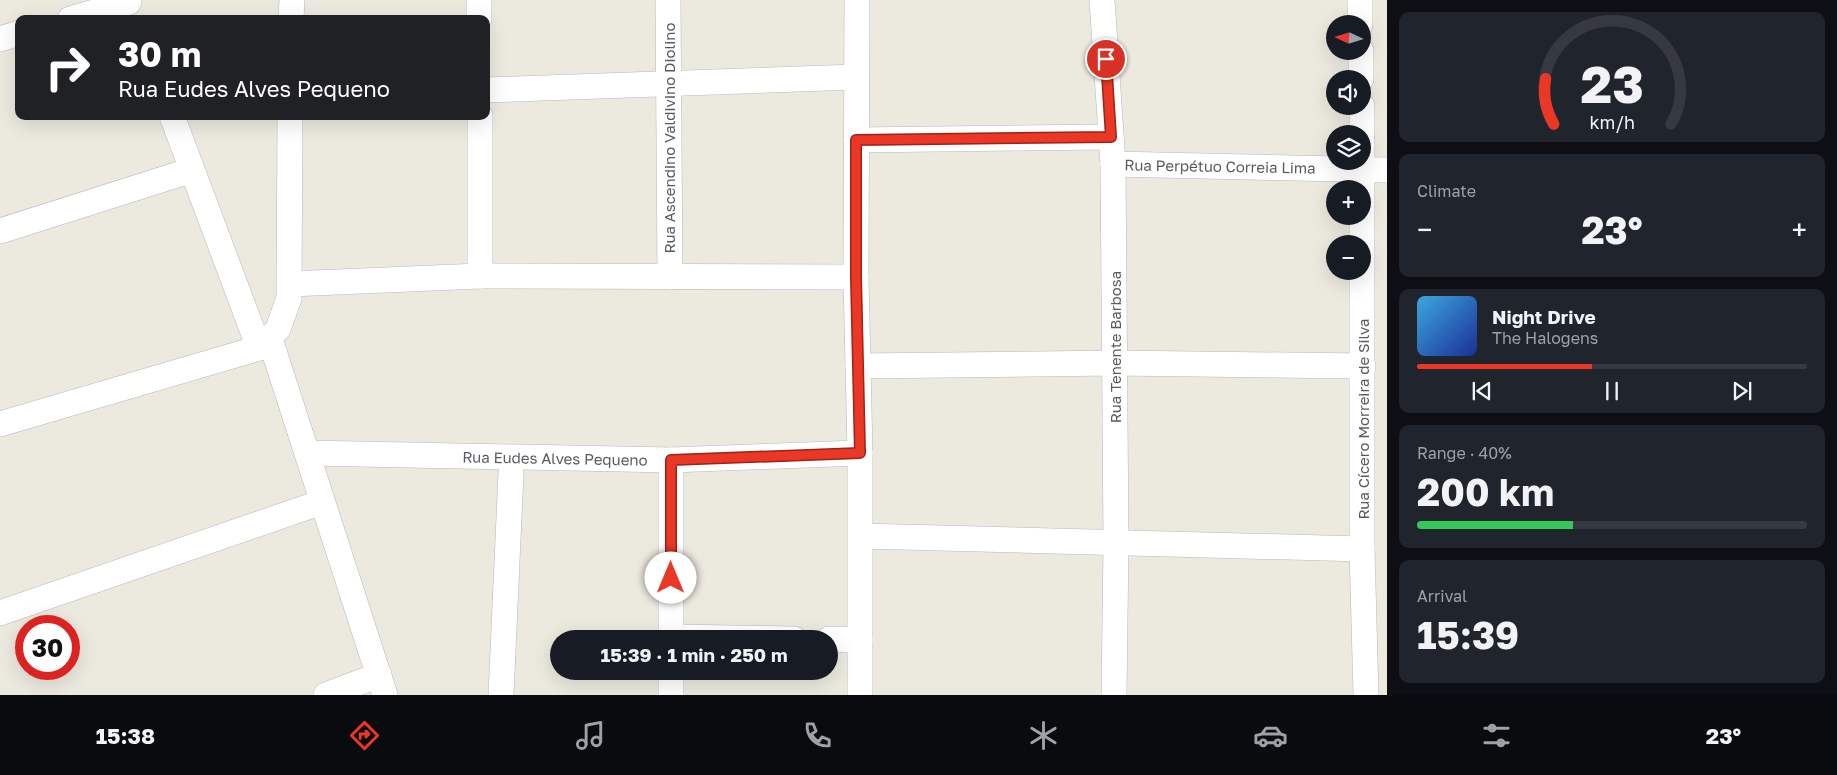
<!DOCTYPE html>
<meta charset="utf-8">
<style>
body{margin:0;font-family:"Golos Text",sans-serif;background:#20242c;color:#f1f3f6;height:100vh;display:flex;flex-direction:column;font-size:19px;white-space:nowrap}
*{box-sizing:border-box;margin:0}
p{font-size:16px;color:#9ea1a6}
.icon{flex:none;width:28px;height:28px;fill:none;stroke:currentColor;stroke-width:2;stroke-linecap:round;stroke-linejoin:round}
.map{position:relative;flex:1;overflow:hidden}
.sheet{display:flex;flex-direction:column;gap:12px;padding:12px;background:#0d0f14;width:450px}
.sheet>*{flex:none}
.hud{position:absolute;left:15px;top:15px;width:475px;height:105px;border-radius:10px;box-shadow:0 5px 20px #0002;background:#202124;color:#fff;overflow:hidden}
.needle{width:32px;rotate:274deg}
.buttons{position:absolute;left:1326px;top:15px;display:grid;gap:10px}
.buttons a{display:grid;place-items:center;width:45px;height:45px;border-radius:50%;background:#171b24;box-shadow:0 5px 20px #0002;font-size:25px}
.speed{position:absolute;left:15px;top:615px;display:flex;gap:10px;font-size:25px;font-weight:700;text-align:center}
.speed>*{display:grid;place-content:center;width:65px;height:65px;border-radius:50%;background:#171b24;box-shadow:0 5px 20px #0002;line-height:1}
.speed .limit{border:8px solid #d22;background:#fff;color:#111}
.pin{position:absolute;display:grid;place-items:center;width:42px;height:42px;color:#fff;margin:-21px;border:2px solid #fff;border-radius:50%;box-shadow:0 1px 5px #0007}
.me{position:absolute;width:55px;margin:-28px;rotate:0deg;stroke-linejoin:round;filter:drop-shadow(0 0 4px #0008)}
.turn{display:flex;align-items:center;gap:18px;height:105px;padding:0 20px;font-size:22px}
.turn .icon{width:65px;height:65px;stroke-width:2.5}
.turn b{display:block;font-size:35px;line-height:42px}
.big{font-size:38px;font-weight:700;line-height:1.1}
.sheet .widget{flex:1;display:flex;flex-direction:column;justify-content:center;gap:8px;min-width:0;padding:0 18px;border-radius:10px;background:#20242c}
.sheet .dial{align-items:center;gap:0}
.dial svg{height:130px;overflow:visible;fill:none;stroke:#363941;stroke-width:7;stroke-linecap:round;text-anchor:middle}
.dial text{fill:#f1f3f6;stroke:none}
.song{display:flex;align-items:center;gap:15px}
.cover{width:60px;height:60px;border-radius:8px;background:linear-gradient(135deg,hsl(200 70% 55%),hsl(230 70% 35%))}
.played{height:5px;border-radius:2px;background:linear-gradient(90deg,#eb3726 45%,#363941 45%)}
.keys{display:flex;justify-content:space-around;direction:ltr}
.heat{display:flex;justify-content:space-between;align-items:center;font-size:28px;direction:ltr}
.charge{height:8px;border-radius:4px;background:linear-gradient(90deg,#34c759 40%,#363941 0)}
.trip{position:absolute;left:550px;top:630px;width:288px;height:50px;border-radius:25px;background:#171b24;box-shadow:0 5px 20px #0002;font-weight:700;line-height:50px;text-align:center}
.dock{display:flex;height:80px;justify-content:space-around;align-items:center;background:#090b0e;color:#9ea1a6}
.dock .icon{width:35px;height:35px}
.dock .on{color:#eb3726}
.dock b{font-size:22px;color:#f1f3f6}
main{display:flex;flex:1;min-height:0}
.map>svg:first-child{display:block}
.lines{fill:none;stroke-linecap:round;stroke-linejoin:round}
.street-casing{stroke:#b5b8bd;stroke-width:26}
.street{stroke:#fff;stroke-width:25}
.route-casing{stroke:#992419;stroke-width:12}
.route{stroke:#eb3726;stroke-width:9}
.labels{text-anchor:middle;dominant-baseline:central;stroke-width:4;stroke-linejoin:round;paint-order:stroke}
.street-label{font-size:15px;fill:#585c61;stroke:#fff}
</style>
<main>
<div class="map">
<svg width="1387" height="695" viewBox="0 0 1387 695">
<rect width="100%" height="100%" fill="#ece9df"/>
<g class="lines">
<defs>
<g id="street">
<path d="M 479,0 L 479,19"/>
<path d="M 668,0 L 670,277"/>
<path d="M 1102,0 L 1113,164 L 1116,543 L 1114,695"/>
<path d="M 1360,0 L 1360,24"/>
<path d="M 70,19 L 129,2"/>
<path d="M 291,19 L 292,0"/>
<path d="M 0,39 L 19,33"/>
<path d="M 1361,51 L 1361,79"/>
<path d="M 486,90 L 856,77"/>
<path d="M 1362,106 L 1362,134"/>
<path d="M 172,116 L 259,348"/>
<path d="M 480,116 L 480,276"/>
<path d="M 856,140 L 1111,137"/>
<path d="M 1362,142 L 1362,549 L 1366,695"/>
<path d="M 1113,164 L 1387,170"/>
<path d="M 0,231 L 192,170"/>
<path d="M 290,284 L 480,276 L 856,277"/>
<path d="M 270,339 L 385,695"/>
<path d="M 858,366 L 1115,363 L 1363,366"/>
<path d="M 0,424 L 259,348 L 278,329 L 289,298 L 290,116"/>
<path d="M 307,453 L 671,460 L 860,453 L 856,277 L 857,0"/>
<path d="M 860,453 L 860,695"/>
<path d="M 861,536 L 1362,549"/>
<path d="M 0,613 L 322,502"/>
<path d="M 671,637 L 794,639"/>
<path d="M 671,639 L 671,460"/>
<path d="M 829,639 L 860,640"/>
<path d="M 326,695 L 379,675"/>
<path d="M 501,695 L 511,473"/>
<path d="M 671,695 L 671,671"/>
</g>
</defs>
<use href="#street" class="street-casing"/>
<use href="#street" class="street"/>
</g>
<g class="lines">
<defs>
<path id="route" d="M 671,578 L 671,460 L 860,453 L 856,277 L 856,140 L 1111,137 L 1106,59"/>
</defs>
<use href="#route" class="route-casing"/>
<use href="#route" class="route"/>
</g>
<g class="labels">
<g class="street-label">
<text transform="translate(669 138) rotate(-90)">Rua Ascendino Valdivino Diolino</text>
<text transform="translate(1220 166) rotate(1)">Rua Perpétuo Correia Lima</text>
<text transform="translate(1115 347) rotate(-90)">Rua Tenente Barbosa</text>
<text transform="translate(1363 419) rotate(-90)">Rua Cícero Morreira de Silva</text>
<text transform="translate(555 458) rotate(1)">Rua Eudes Alves Pequeno</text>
</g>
</g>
</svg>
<div class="buttons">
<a><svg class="needle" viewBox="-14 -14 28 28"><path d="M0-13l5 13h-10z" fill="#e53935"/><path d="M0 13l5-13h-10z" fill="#9ea1a6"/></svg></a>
<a><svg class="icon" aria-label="sound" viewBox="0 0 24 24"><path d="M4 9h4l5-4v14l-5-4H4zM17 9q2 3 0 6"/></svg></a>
<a><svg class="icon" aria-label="layers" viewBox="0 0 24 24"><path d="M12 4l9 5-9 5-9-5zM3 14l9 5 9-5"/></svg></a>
<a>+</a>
<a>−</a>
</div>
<div class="speed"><div class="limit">30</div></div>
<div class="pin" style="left:1106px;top:59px;background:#d93025"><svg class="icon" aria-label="arrive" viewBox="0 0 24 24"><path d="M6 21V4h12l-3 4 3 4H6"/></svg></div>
<svg class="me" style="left:671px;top:578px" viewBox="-20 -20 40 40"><circle r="19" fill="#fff"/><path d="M0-13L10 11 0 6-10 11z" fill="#eb3726"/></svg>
<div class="trip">15:39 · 1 min · 250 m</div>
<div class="hud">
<div class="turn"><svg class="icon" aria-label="right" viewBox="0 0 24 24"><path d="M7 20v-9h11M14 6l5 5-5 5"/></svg><div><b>30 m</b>Rua Eudes Alves Pequeno</div></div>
</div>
</div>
<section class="sheet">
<div class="widget dial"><svg viewBox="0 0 100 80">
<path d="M14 69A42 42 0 1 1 86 69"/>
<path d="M14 69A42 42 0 0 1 9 41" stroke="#eb3726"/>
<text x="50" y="56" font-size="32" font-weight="700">23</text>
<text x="50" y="72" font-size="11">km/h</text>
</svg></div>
<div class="widget"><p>Climate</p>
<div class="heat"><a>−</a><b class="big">23°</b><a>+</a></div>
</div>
<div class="widget">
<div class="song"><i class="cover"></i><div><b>Night Drive</b><p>The Halogens</p></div></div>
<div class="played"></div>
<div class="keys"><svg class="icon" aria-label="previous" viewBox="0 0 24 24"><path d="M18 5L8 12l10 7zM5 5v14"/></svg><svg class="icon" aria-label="pause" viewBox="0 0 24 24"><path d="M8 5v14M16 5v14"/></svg><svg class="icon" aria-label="next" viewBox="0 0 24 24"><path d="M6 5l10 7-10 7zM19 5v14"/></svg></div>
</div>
<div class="widget"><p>Range · 40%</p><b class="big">200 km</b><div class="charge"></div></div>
<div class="widget"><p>Arrival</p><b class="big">15:39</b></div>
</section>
</main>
<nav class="dock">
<b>15:38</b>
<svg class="icon on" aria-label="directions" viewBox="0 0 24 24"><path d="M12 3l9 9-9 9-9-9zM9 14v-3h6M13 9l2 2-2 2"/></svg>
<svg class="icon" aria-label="music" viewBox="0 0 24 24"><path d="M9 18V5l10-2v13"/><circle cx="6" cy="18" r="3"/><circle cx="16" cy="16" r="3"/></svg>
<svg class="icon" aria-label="phone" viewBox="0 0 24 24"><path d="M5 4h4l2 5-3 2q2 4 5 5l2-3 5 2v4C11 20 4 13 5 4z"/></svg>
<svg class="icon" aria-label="climate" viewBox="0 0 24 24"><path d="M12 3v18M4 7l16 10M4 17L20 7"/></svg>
<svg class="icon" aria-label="car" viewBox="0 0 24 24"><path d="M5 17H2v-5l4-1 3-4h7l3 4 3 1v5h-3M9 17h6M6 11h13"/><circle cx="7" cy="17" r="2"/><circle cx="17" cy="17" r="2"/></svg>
<svg class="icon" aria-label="filters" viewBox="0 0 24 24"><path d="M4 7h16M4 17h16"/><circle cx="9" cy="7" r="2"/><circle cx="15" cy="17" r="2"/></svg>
<b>23°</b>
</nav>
